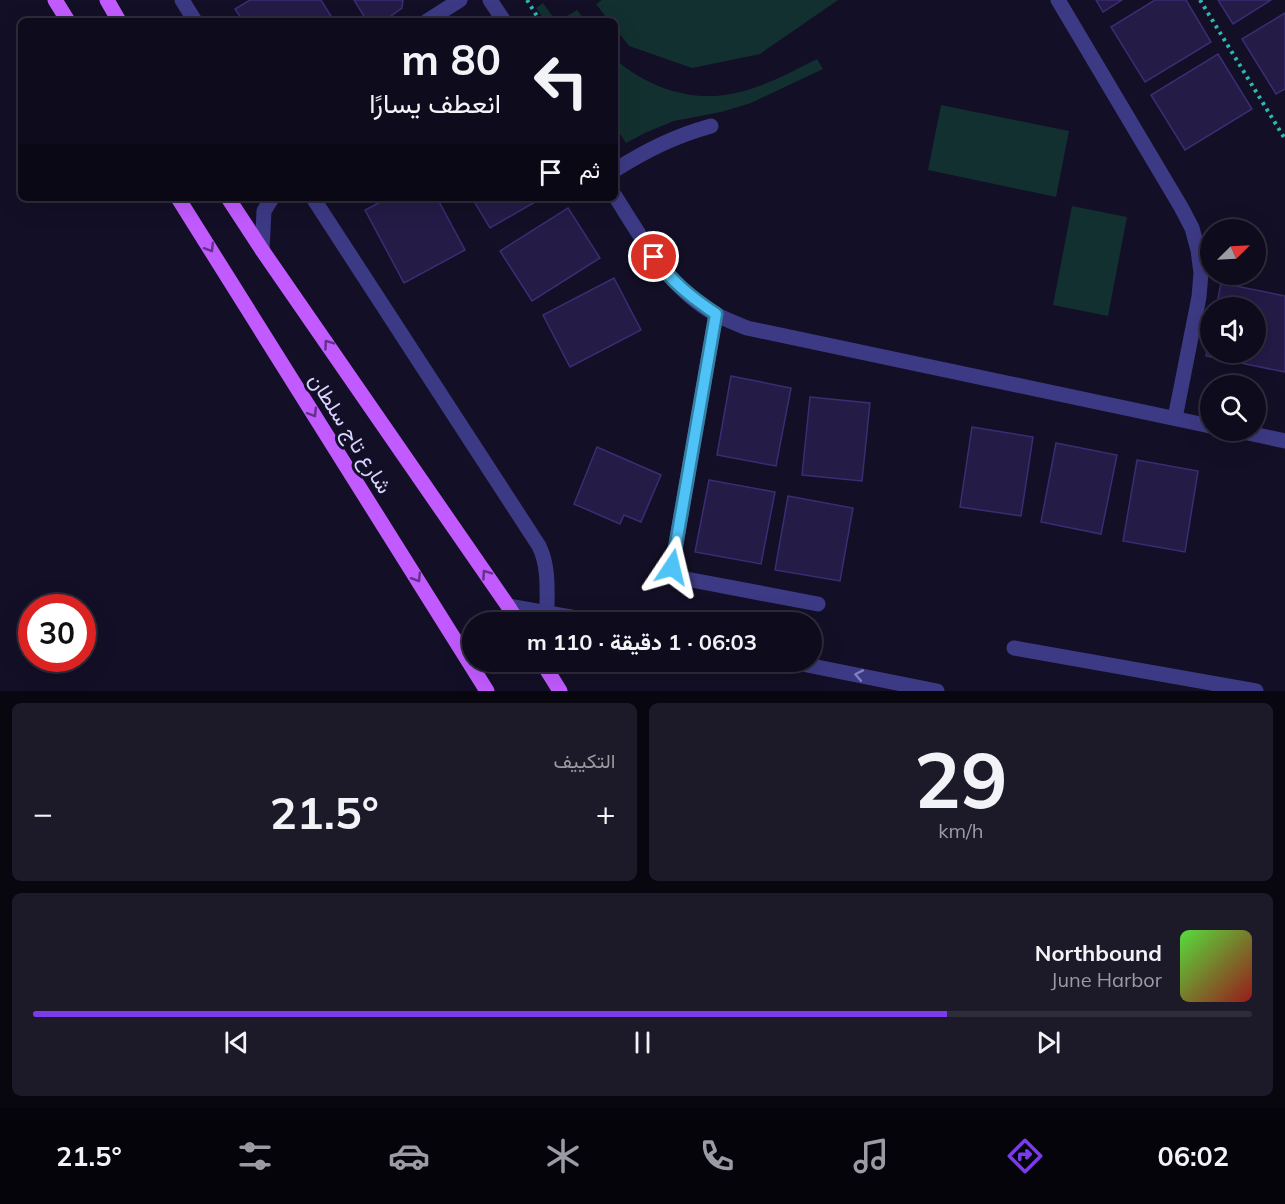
<!DOCTYPE html>
<html lang="ar">
<meta charset="utf-8">
<style>
body{margin:0;font-family:Mulish,Vazirmatn,sans-serif;background:#1c1929;color:#f1f3f6;direction:rtl;height:100vh;display:flex;flex-direction:column;font-size:22px;white-space:nowrap}
*{box-sizing:border-box;margin:0}
p{font-size:20px;color:#9b9ba3}
.icon{flex:none;width:33px;height:33px;fill:none;stroke:currentColor;stroke-width:2;stroke-linecap:round;stroke-linejoin:round}
.map{position:relative;height:691px;overflow:hidden;direction:ltr}
.drawer{display:flex;flex-direction:column;gap:12px;padding:12px;background:#08060f;flex:1}
.drawer>*{flex:none}
.hud{position:absolute;left:18px;top:18px;width:600px;height:183px;border-radius:9px;box-shadow:0 6px 24px #0002,0 0 0 2px #2e2b3b;direction:rtl;background:#0e0b1c;color:#f1f3f6;overflow:hidden}
.needle{width:39px;rotate:66deg}
.fabs{position:absolute;left:1200px;top:219px;display:grid;gap:12px}
.fabs a{display:grid;place-items:center;width:66px;height:66px;border-radius:50%;background:#0e0b1c;box-shadow:0 6px 24px #0002,0 0 0 2px #2e2b3b;font-size:30px}
.speed{position:absolute;left:18px;top:594px;display:flex;gap:12px;font-size:30px;font-weight:700;text-align:center}
.speed>*{display:grid;place-content:center;width:78px;height:78px;border-radius:50%;background:#0e0b1c;box-shadow:0 6px 24px #0002,0 0 0 2px #2e2b3b;line-height:1}
.speed .limit{border:9px solid #d22;background:#fff;color:#111}
.pin{position:absolute;display:grid;place-items:center;width:51px;height:51px;color:#fff;margin:-26px;border:3px solid #fff;border-radius:50%;box-shadow:0 2px 6px #0007}
.me{position:absolute;width:66px;margin:-33px;rotate:10deg;stroke-linejoin:round;filter:drop-shadow(0 0 4px #0008)}
.turn{display:flex;align-items:center;gap:21px;height:126px;padding:0 18px;font-size:27px}
.turn .icon{width:78px;height:78px;stroke-width:2.5}
.turn b{display:block;font-size:42px;line-height:51px}
.then{display:flex;align-items:center;height:57px;padding:0 18px;background:#0003;gap:12px;font-size:22px}
.big{font-size:45px;font-weight:700;line-height:1.1}
.drawer .widget{flex:1;display:flex;flex-direction:column;justify-content:center;gap:9px;min-width:0;padding:0 21px;border-radius:9px;background:#1c1929}
.drawer .dial{align-items:center;gap:0}
.dial b{font-size:78px;line-height:1}
.song{display:flex;align-items:center;gap:18px}
.cover{width:72px;height:72px;border-radius:9px;background:linear-gradient(135deg,hsl(110 70% 55%),hsl(0 70% 35%))}
.played{height:6px;border-radius:3px;background:linear-gradient(90deg,#7c3aed 75%,#2e2b3b 75%)}
.keys{display:flex;justify-content:space-around;direction:ltr}
.heat{display:flex;justify-content:space-between;align-items:center;font-size:33px;direction:ltr}
.drawer .tiles{flex:1;display:grid;gap:12px;grid-template-columns:1fr 1fr}
.widget:last-child{grid-column:span 2}
.trip{position:absolute;left:462px;top:612px;width:360px;height:60px;border-radius:30px;background:#0e0b1c;box-shadow:0 6px 24px #0002,0 0 0 2px #2e2b3b;font-weight:700;line-height:60px;text-align:center;direction:rtl}
.tabs{display:flex;height:96px;justify-content:space-around;align-items:center;background:#06040b;color:#9b9ba3}
.tabs .icon{width:42px;height:42px}
.tabs .active{color:#7c3aed}
.tabs b{font-size:27px;color:#f1f3f6}
.map>svg:first-child{display:block}
.green{fill:#12302f}
.building{fill:#241b47;stroke:#3b2d73;stroke-width:1.5}
.lines{fill:none;stroke-linecap:round;stroke-linejoin:round}
.path{stroke:#2fb8b0;stroke-width:4;stroke-dasharray:3 4.5;stroke-linecap:butt}
.minor{stroke:#3d3a85;stroke-width:15}
.major{stroke:#c25bff;stroke-width:15}
.oneway{stroke:#623188}
.oneway2{stroke:#837fbc}
.route-casing{stroke:#337fa1;stroke-width:15}
.route{stroke:#4fc3f7;stroke-width:10}
.labels{text-anchor:middle;dominant-baseline:central;stroke-width:6;stroke-linejoin:round;paint-order:stroke}
.street-label{font-size:21px;fill:#d9d4ff;stroke:#130f26}
</style>
<div class="map">
<svg width="1285" height="691" viewBox="0 0 1285 691">
<rect width="100%" height="100%" fill="#130f26"/>
<g class="green">
<path d="M 602,0 L 838,0 L 760,54 L 692,68 L 629,46 L 615,28 L 615,21 L 609,21 L 596,4 Z"/>
<path d="M 543,3 L 556,21 L 559,21 L 577,10 L 585,21 L 545,21 L 536,8 Z"/>
<path d="M 615,59 C 648,88 693,103 736,93 C 764,87 791,72 817,59 L 823,69 L 751,103 L 721,112 L 674,121 L 647,132 L 626,143 L 615,126 Z"/>
<path d="M 941,105 L 1069,131 L 1056,197 L 928,170 Z"/>
<path d="M 1072,206 L 1127,217 L 1108,316 L 1053,305 Z"/>
</g>
<g class="building">
<path d="M 250,0 L 321,0 L 334,21 L 243,21 L 235,9 Z"/>
<path d="M 354,0 L 403,0 L 402,8 L 384,21 L 367,21 Z"/>
<path d="M 1096,0 L 1122,0 L 1103,12 Z"/>
<path d="M 1155,0 L 1186,0 L 1211,42 L 1145,82 L 1111,27 Z"/>
<path d="M 1218,0 L 1271,0 L 1233,24 Z"/>
<path d="M 1285,13 L 1285,89 L 1276,94 L 1242,39 Z"/>
<path d="M 1218,54 L 1252,109 L 1185,150 L 1151,95 Z"/>
<path d="M 388,198 L 437,198 L 465,250 L 404,283 L 365,210 Z"/>
<path d="M 472,198 L 542,198 L 490,228 Z"/>
<path d="M 568,208 L 600,258 L 532,301 L 500,251 Z"/>
<path d="M 614,278 L 641,330 L 570,367 L 543,315 Z"/>
<path d="M 1221,283 L 1285,296 L 1285,372 L 1206,356 L 1210,334 L 1210,352 L 1256,352 L 1256,308 L 1216,308 Z"/>
<path d="M 731,376 L 791,388 L 776,466 L 717,455 Z"/>
<path d="M 810,397 L 870,403 L 862,481 L 802,475 Z"/>
<path d="M 972,427 L 1033,437 L 1021,516 L 960,507 Z"/>
<path d="M 1056,443 L 1117,455 L 1101,534 L 1041,522 Z"/>
<path d="M 597,447 L 661,475 L 641,522 L 624,515 L 620,524 L 574,504 Z"/>
<path d="M 1137,460 L 1198,471 L 1185,552 L 1123,541 Z"/>
<path d="M 709,480 L 775,492 L 761,564 L 695,552 Z"/>
<path d="M 788,496 L 853,508 L 840,581 L 775,570 Z"/>
</g>
<g class="lines">
<g class="path">
<path d="M 527,0 L 540,21"/>
<path d="M 1200,0 L 1285,139"/>
</g>
<g class="minor">
<path d="M 182,0 L 195,21"/>
<path d="M 490,0 L 504,21"/>
<path d="M 1058,0 L 1181,207 L 1192,228 L 1198,250 L 1201,273 L 1199,297 L 1175,418"/>
<path d="M 427,21 L 460,0"/>
<path d="M 615,170 C 647,150 675,136 711,126"/>
<path d="M 615,196 C 643,240 669,289 717,315 C 727,320 737,324 747,328 L 1210,426"/>
<path d="M 313,198 L 539,546 C 549,566 547,590 547,612"/>
<path d="M 262,250 L 264,211 L 272,198"/>
<path d="M 716,314 L 672,567 L 673,572 L 681,578 L 818,604"/>
<path d="M 1234,430 L 1285,441"/>
<path d="M 508,606 L 599,622"/>
<path d="M 1014,648 L 1256,691"/>
<path d="M 792,662 L 937,691"/>
</g>
<g class="major">
<path d="M 55,0 L 68,21"/>
<path d="M 107,0 L 119,21"/>
<path d="M 178,198 L 487,691"/>
<path d="M 228,198 L 262,250 L 508,606 L 518,622"/>
<path d="M 542,662 L 560,691"/>
</g>
</g>
<defs><path id="oneway-chevron" d="M-2-3.5L2.5 0L-2 3.5" fill="none" stroke-width="1.6" stroke-linecap="round" stroke-linejoin="round" transform="scale(1.5)"/></defs>
<g class="oneway">
<use href="#oneway-chevron" transform="translate(210 248) rotate(58)"/>
<use href="#oneway-chevron" transform="translate(328 344) rotate(-125)"/>
<use href="#oneway-chevron" transform="translate(313 413) rotate(58)"/>
<use href="#oneway-chevron" transform="translate(486 574) rotate(-125)"/>
<use href="#oneway-chevron" transform="translate(417 578) rotate(58)"/>
</g>
<use class="oneway2" href="#oneway-chevron" transform="translate(859 675) rotate(-169)"/>
<g class="lines">
<defs>
<path id="route" d="M 654,257 C 672,282 691,297 716,314 L 672,567"/>
</defs>
<use href="#route" class="route-casing"/>
<use href="#route" class="route"/>
</g>
<g class="labels">
<g class="street-label">
<text transform="translate(351 433) rotate(58)">شارع تاج سلطان</text>
</g>
</g>
</svg>
<div class="fabs">
<a><svg class="needle" viewBox="-14 -14 28 28"><path d="M0-13l5 13h-10z" fill="#e53935"/><path d="M0 13l5-13h-10z" fill="#9b9ba3"/></svg></a>
<a><svg class="icon" aria-label="sound" viewBox="0 0 24 24"><path d="M4 9h4l5-4v14l-5-4H4zM17 9q2 3 0 6"/></svg></a>
<a><svg class="icon" aria-label="search" viewBox="0 0 24 24"><circle cx="10" cy="10" r="6"/><path d="M15 15l6 6"/></svg></a>
</div>
<div class="speed"><div class="limit">30</div></div>
<div class="pin" style="left:654px;top:257px;background:#d93025"><svg class="icon" aria-label="arrive" viewBox="0 0 24 24"><path d="M6 21V4h12l-3 4 3 4H6"/></svg></div>
<svg class="me" style="left:672px;top:567px" viewBox="-20 -20 40 40"><path d="M0-17L14 15 0 8-14 15z" fill="#4fc3f7" stroke="#fff" stroke-width="4"/></svg>
<div class="trip">06:03 · 1 دقيقة · 110 m</div>
<div class="hud">
<div class="turn"><svg class="icon" aria-label="left" viewBox="0 0 24 24"><path d="M17 20v-9H6M10 6l-5 5 5 5"/></svg><div><b>80 m</b>انعطف يسارًا</div></div>
<div class="then">ثم<svg class="icon" aria-label="arrive" viewBox="0 0 24 24"><path d="M6 21V4h12l-3 4 3 4H6"/></svg></div>
</div>
</div>
<section class="drawer">
<div class="tiles">
<div class="widget dial"><b>29</b><p>km/h</p></div>
<div class="widget"><p>التكييف</p>
<div class="heat"><a>−</a><b class="big">21.5°</b><a>+</a></div>
</div>
<div class="widget">
<div class="song"><i class="cover"></i><div><b>Northbound</b><p>June Harbor</p></div></div>
<div class="played"></div>
<div class="keys"><svg class="icon" aria-label="previous" viewBox="0 0 24 24"><path d="M18 5L8 12l10 7zM5 5v14"/></svg><svg class="icon" aria-label="pause" viewBox="0 0 24 24"><path d="M8 5v14M16 5v14"/></svg><svg class="icon" aria-label="next" viewBox="0 0 24 24"><path d="M6 5l10 7-10 7zM19 5v14"/></svg></div>
</div>
</div>
</section>
<nav class="tabs">
<b>06:02</b>
<svg class="icon active" aria-label="directions" viewBox="0 0 24 24"><path d="M12 3l9 9-9 9-9-9zM9 14v-3h6M13 9l2 2-2 2"/></svg>
<svg class="icon" aria-label="music" viewBox="0 0 24 24"><path d="M9 18V5l10-2v13"/><circle cx="6" cy="18" r="3"/><circle cx="16" cy="16" r="3"/></svg>
<svg class="icon" aria-label="phone" viewBox="0 0 24 24"><path d="M5 4h4l2 5-3 2q2 4 5 5l2-3 5 2v4C11 20 4 13 5 4z"/></svg>
<svg class="icon" aria-label="climate" viewBox="0 0 24 24"><path d="M12 3v18M4 7l16 10M4 17L20 7"/></svg>
<svg class="icon" aria-label="car" viewBox="0 0 24 24"><path d="M5 17H2v-5l4-1 3-4h7l3 4 3 1v5h-3M9 17h6M6 11h13"/><circle cx="7" cy="17" r="2"/><circle cx="17" cy="17" r="2"/></svg>
<svg class="icon" aria-label="filters" viewBox="0 0 24 24"><path d="M4 7h16M4 17h16"/><circle cx="9" cy="7" r="2"/><circle cx="15" cy="17" r="2"/></svg>
<b>21.5°</b>
</nav>
